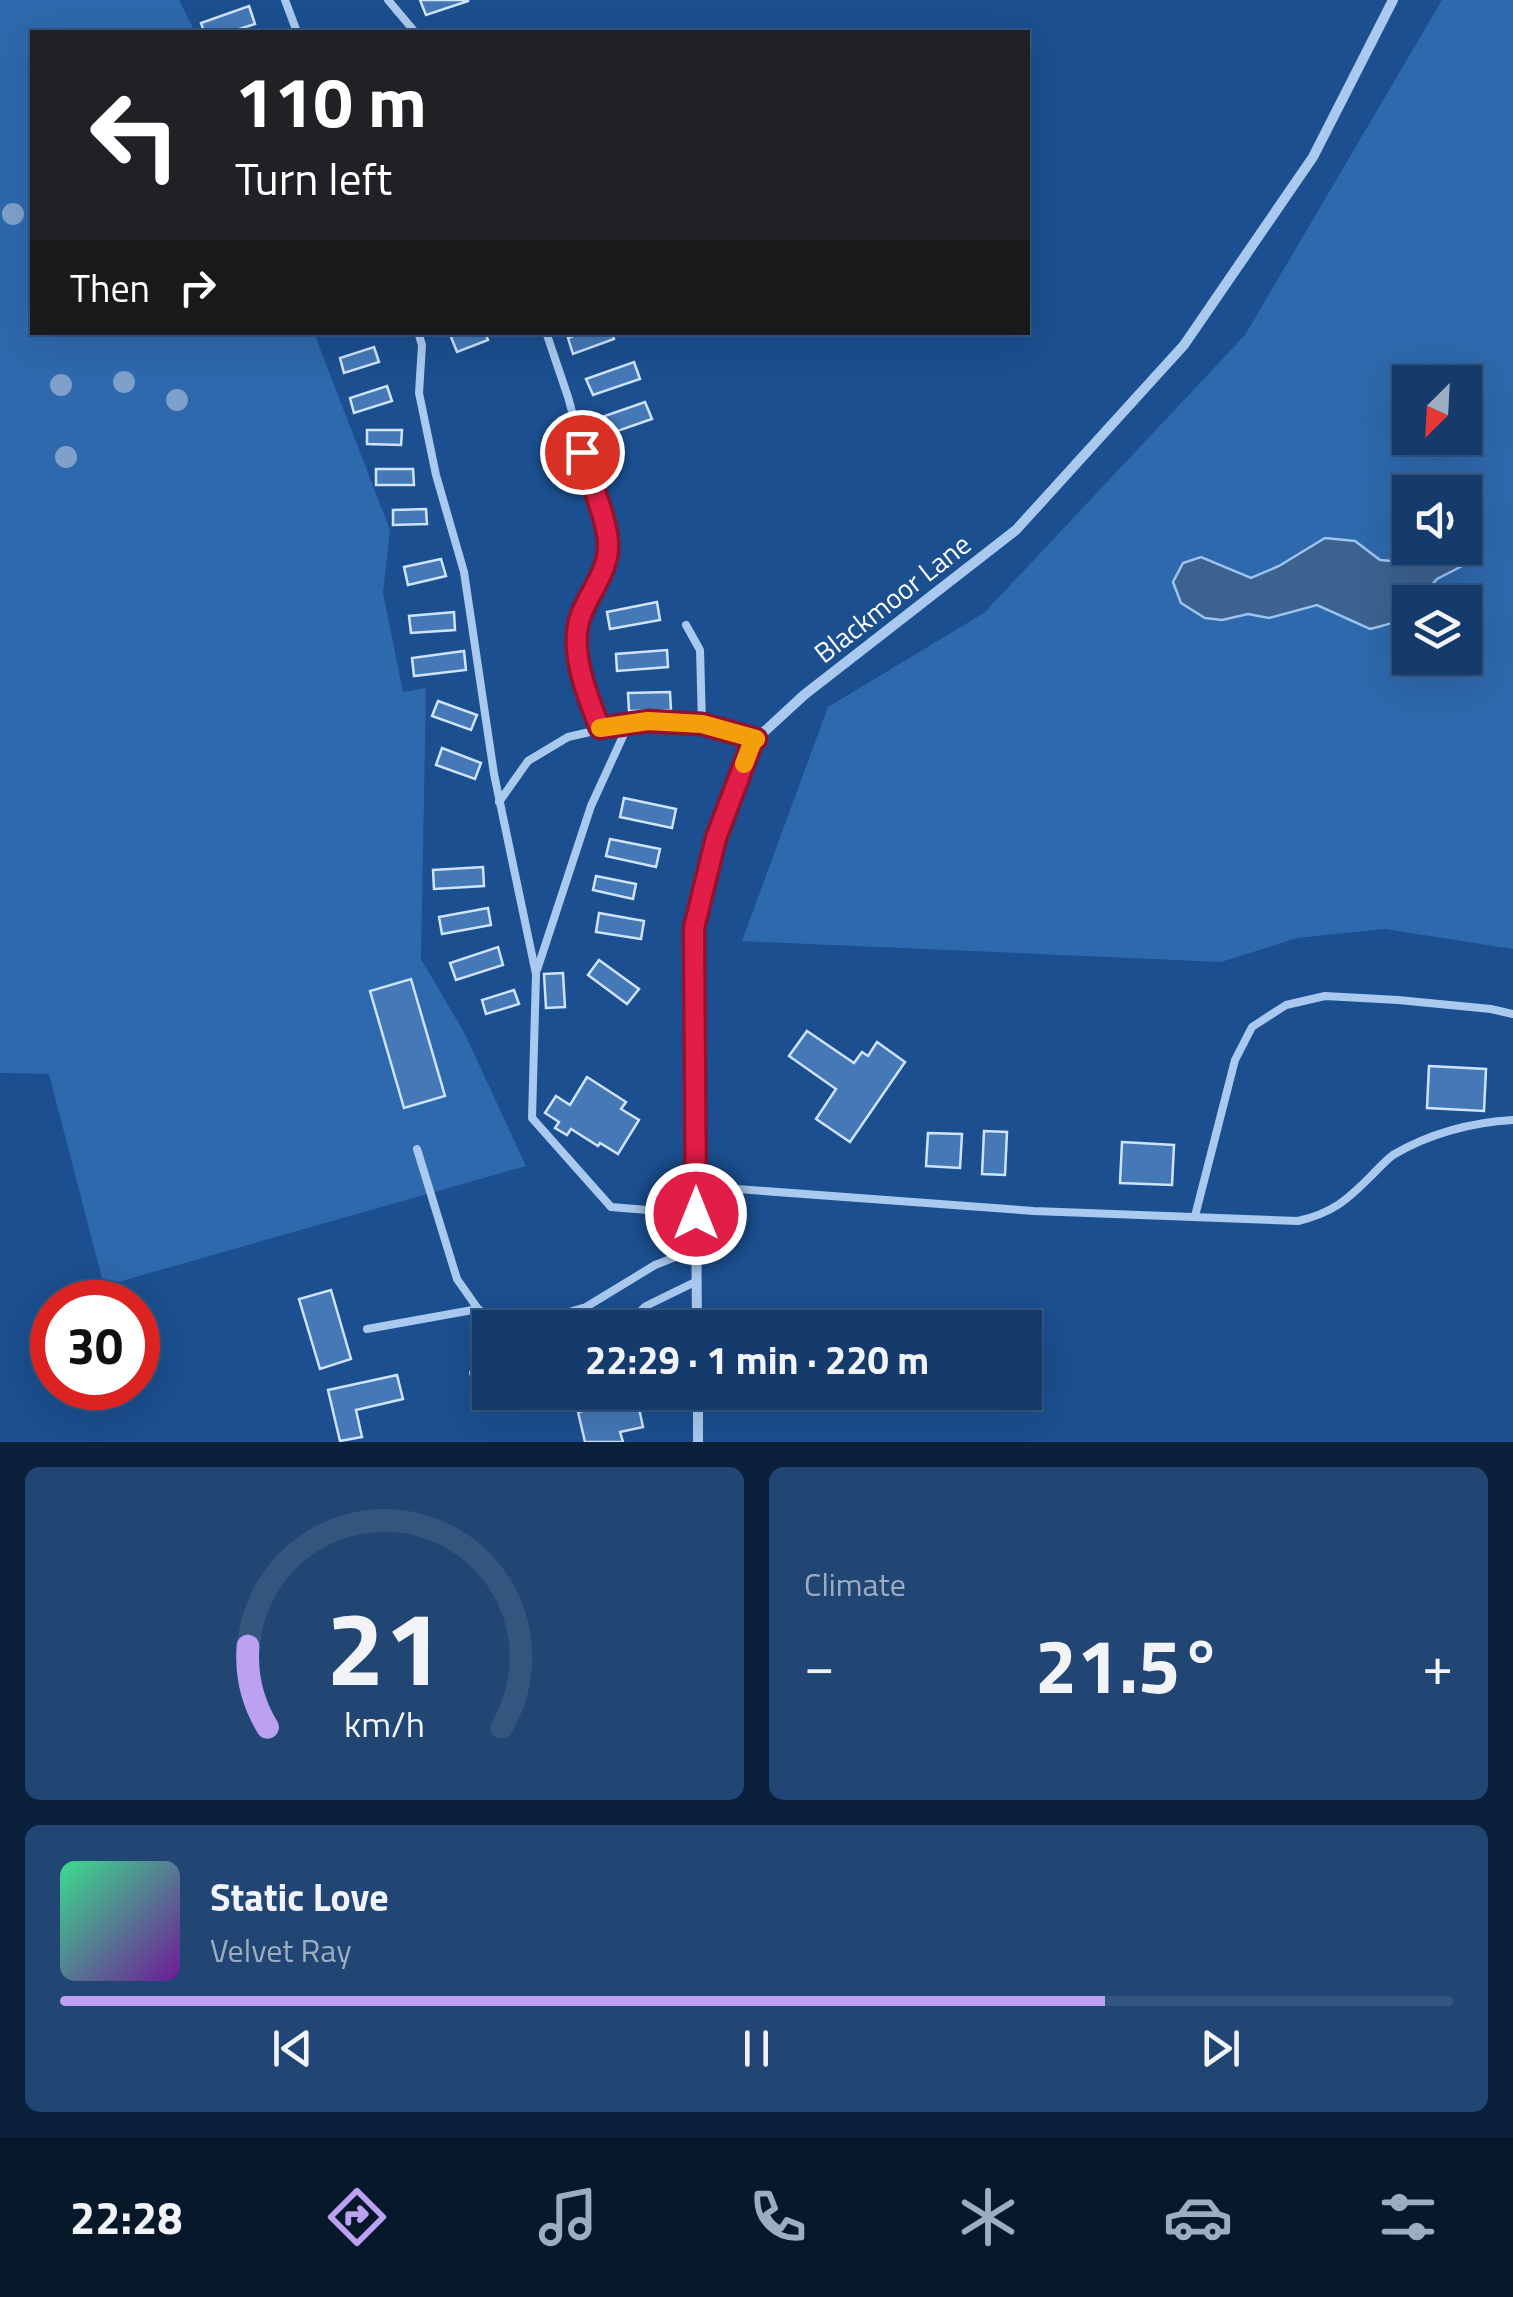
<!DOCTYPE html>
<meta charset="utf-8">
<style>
body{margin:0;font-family:"Titillium Web",sans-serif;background:#214673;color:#f1f3f6;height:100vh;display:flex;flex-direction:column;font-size:38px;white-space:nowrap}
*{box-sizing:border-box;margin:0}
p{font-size:32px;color:#9dadc1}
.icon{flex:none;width:55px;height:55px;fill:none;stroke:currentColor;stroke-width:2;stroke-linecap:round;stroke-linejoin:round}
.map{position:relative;height:1442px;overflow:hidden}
.side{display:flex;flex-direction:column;gap:25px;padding:25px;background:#0b203b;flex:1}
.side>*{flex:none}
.hud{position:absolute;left:30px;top:30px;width:1000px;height:305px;border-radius:0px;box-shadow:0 10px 40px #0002,0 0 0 2px #33557e;background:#202124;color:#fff;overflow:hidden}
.needle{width:65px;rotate:204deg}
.controls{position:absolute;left:1392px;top:365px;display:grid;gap:20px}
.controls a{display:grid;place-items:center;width:90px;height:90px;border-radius:0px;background:#143b6b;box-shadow:0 10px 40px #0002,0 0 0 2px #33557e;font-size:50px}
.speed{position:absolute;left:30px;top:1280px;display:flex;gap:20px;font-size:50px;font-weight:700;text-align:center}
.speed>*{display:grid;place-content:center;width:130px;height:130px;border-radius:50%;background:#143b6b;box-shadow:0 10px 40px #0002,0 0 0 2px #33557e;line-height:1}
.speed .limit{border:15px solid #d22;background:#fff;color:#111}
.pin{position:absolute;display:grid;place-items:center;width:85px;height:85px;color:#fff;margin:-42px;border:5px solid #fff;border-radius:50%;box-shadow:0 2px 10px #0007}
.me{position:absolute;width:110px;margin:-55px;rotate:0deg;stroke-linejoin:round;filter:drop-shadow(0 0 8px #0008)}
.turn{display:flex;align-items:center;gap:35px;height:210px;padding:0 40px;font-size:45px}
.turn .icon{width:130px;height:130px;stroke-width:2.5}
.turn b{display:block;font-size:70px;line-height:85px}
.then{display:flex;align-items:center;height:95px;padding:0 40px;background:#0003;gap:20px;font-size:38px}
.big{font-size:75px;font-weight:700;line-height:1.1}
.side .card{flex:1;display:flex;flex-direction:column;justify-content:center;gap:15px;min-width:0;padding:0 35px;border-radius:15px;background:#214673}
.side .dial{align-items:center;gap:0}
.dial svg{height:260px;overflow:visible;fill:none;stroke:#33557e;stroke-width:7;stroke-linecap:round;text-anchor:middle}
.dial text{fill:#f1f3f6;stroke:none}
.song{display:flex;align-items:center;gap:30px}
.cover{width:120px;height:120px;border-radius:15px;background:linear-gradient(135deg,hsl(150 70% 55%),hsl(280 70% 35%))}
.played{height:10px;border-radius:5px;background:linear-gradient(90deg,#bca0f2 75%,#33557e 75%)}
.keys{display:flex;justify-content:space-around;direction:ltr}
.heat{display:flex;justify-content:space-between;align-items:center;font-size:55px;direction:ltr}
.side .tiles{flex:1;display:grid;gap:25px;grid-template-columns:1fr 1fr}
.card:last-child{grid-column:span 2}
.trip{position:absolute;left:472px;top:1310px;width:570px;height:100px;border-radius:0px;background:#143b6b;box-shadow:0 10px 40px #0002,0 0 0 2px #33557e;font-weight:700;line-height:100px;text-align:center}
.menu{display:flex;height:160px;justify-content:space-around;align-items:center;background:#08182b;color:#9dadc1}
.menu .icon{width:70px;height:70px}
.menu .on{color:#bca0f2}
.menu b{font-size:45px;color:#f1f3f6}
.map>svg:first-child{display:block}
.green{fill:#2e69ad;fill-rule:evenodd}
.water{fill:#3c6290;stroke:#9cc4f0;stroke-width:2.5}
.building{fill:#4478b7;stroke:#cfe3fa;stroke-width:2.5}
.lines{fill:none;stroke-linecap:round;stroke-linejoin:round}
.service{stroke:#a9c9ee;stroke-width:8}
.minor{stroke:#a9c9ee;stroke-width:10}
.tree{fill:#7ea0ca}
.route-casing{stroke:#92132f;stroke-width:25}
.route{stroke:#e11d48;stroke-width:18}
.slow{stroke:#f59e0b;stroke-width:18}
.labels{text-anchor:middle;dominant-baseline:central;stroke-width:10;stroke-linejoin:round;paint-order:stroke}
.street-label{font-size:28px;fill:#fff;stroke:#1b4f8f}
</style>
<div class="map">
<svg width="1513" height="1442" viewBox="0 0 1513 1442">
<rect width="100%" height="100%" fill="#1b4f8f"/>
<g class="green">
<path d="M 0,0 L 179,0 L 195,32 L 32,32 L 32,332 L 314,333 L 390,530 L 383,593 L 403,692 L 426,688 L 421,959 L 464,1032 L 526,1166 L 104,1286 L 49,1074 L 0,1073 Z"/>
<path d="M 1442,0 L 1513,0 L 1513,949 L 1385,929 L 1297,938 L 1221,962 L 742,941 L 828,707 L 984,613 L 1245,335 ZM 1410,382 L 1465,382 L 1465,438 L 1410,438 ZM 1410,492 L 1465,492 L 1465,548 L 1410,548 ZM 1410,602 L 1465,602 L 1465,658 L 1410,658 Z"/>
</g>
<path class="water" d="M 1476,511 L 1481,526 L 1466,552 L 1466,564 L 1437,579 L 1417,602 L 1410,602 C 1410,623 1386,624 1370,629 L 1317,605 L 1269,618 L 1248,614 L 1222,620 L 1205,618 L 1181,603 L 1173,582 L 1183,563 L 1201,557 L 1251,578 L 1279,566 L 1325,538 L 1355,541 L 1380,560 L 1405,562 L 1430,548 L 1465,548 L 1465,512 Z"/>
<g class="building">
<path d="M 420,0 L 468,0 L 468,1 L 426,15 Z"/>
<path d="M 249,6 L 255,24 L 230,32 L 204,32 L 201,23 Z"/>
<path d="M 449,332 L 485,332 L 488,340 L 457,352 Z"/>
<path d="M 583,332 L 612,332 L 614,339 L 573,354 L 568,338 Z"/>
<path d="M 374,347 L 379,362 L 344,373 L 340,358 Z"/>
<path d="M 634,362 L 640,379 L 593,395 L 586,379 Z"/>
<path d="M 387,386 L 392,401 L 354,413 L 350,398 Z"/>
<path d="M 645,402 L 652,419 L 606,435 L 599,418 Z"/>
<path d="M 367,430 L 402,430 L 401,445 L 367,444 Z"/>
<path d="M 376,469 L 413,469 L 414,485 L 376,485 Z"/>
<path d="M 426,509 L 427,524 L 393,525 L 393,510 Z"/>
<path d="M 441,559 L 446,576 L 408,585 L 404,567 Z"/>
<path d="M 657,602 L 660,620 L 610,629 L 607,612 Z"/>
<path d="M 454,612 L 455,630 L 411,633 L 409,616 Z"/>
<path d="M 667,650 L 668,667 L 617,671 L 616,654 Z"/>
<path d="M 464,651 L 466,670 L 414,676 L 412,658 Z"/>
<path d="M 670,692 L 671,710 L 629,711 L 628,693 Z"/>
<path d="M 438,701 L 477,715 L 471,730 L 432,716 Z"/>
<path d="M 442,748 L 481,763 L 475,779 L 436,765 Z"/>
<path d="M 624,798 L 676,809 L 672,828 L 620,817 Z"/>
<path d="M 610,839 L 660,849 L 656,867 L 606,856 Z"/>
<path d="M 483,867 L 484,886 L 434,889 L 433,870 Z"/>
<path d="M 596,876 L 636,884 L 633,899 L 593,890 Z"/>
<path d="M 488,908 L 491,925 L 442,934 L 439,917 Z"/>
<path d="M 599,913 L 644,921 L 641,939 L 596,932 Z"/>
<path d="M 498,947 L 503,965 L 456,980 L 450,963 Z"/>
<path d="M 599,960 L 639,989 L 627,1004 L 588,975 Z"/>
<path d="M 563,973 L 565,1007 L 546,1008 L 544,974 Z"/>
<path d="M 411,979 L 445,1096 L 404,1108 L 370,991 Z"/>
<path d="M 514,990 L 519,1004 L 486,1014 L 482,1000 Z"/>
<path d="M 807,1031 L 854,1063 L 862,1052 L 868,1056 L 877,1042 L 905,1062 L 850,1142 L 816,1119 L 836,1089 L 789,1056 Z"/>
<path d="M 1429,1066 L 1486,1069 L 1484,1111 L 1427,1108 Z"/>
<path d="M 587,1077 L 626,1102 L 621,1109 L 639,1120 L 618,1154 L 600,1143 L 598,1146 L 571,1129 L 567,1135 L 555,1128 L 559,1122 L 545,1113 L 556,1096 L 570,1105 Z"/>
<path d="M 984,1131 L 1007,1132 L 1005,1175 L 982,1174 Z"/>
<path d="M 928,1133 L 962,1134 L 960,1168 L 926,1166 Z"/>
<path d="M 1122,1142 L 1174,1145 L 1172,1185 L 1120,1183 Z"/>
<path d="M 331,1290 L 351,1359 L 320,1369 L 299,1299 Z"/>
<path d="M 397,1375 L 403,1399 L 356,1410 L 362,1437 L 340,1441 L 328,1390 Z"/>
<path d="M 637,1399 L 643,1427 L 620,1432 L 623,1442 L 585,1442 L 578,1412 Z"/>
</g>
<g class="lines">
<g class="service">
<path d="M 285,0 L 297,32"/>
<path d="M 388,0 L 415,32"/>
<path d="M 418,332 L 422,345 L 419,393 L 436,475 L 464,572 L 494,774 L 536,974 L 532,1118 L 611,1207 L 696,1214"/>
<path d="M 546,332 L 568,397 L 608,542 C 606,558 603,573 596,587 C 591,596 584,605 581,615 C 568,648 587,697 599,728"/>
<path d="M 686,625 L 700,650 L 702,723 L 756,739"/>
<path d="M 499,802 L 528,761 L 568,737 L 629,723 L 702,723"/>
<path d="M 537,970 L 591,806 L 629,723"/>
<path d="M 417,1149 L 457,1279 L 478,1309 L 494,1320 L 552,1317 L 586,1307 L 655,1265 L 696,1249"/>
<path d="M 696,1186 L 1034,1211 L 1298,1221 C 1332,1213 1346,1201 1370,1177 C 1377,1170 1385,1161 1393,1155 C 1428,1134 1472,1122 1513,1120"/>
<path d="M 1195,1216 L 1235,1060 L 1252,1027 L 1286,1005 L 1325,996 L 1398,1000 L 1491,1009 L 1513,1014"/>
<path d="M 623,1328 L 646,1306 L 697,1281"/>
<path d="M 367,1329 L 478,1309"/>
<path d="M 473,1373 L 490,1369"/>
</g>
<g class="minor">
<path d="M 697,1328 L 694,927 L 716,838 L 752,743 L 804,695 L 1016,530 L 1184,345 L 1313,157 L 1393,0"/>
<path d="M 698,1392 L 698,1442"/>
</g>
</g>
<g class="tree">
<circle cx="13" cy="214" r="11"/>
<circle cx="124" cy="382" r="11"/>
<circle cx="61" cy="385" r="11"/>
<circle cx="177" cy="400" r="11"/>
<circle cx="66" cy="457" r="11"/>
</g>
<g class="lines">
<defs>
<path id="route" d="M 582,452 C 589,477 607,519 608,542 C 610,569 590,591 581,615 C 568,648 587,696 600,728 L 648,721 L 702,724 L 756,739 L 752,743 L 716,838 L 694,928 L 696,1214"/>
</defs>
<use href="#route" class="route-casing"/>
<use href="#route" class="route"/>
<path class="slow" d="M 600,728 L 648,721 L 702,724 L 756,739 L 752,743 L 744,764"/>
</g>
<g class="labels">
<g class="street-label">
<text transform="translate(892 598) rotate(-38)">Blackmoor Lane</text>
</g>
</g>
</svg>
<div class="controls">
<a><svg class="needle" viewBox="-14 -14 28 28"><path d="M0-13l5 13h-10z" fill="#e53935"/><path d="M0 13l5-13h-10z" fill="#9dadc1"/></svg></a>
<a><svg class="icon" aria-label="sound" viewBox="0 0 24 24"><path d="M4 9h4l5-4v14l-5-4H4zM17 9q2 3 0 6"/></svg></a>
<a><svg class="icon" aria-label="layers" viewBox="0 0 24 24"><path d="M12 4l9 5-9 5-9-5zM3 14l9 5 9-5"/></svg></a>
</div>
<div class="speed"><div class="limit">30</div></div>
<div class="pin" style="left:582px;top:452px;background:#d93025"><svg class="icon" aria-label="arrive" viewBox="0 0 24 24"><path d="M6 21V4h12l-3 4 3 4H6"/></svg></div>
<svg class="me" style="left:696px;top:1214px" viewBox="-20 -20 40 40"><circle r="17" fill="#e11d48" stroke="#fff" stroke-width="3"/><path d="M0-11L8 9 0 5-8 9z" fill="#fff"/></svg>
<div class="trip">22:29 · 1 min · 220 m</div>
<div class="hud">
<div class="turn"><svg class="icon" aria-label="left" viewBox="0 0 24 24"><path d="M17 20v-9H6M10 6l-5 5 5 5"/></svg><div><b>110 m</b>Turn left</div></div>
<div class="then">Then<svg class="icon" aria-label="right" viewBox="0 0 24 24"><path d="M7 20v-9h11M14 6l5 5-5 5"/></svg></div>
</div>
</div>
<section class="side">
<div class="tiles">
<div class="card dial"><svg viewBox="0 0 100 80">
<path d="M14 69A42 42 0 1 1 86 69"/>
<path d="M14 69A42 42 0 0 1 8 44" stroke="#bca0f2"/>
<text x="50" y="56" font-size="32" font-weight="700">21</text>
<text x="50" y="72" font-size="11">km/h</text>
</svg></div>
<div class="card"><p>Climate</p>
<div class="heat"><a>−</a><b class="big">21.5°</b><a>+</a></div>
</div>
<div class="card">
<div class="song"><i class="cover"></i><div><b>Static Love</b><p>Velvet Ray</p></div></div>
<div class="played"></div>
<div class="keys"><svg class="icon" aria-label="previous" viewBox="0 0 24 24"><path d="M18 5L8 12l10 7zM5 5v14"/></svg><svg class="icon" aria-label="pause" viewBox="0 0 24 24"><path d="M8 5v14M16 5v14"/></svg><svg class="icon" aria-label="next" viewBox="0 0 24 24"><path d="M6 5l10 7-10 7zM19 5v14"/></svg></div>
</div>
</div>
</section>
<nav class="menu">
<b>22:28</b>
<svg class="icon on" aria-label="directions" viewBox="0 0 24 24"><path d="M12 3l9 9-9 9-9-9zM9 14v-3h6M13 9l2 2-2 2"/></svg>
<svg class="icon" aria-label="music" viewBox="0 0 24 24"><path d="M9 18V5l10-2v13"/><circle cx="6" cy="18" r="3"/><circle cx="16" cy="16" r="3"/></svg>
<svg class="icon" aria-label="phone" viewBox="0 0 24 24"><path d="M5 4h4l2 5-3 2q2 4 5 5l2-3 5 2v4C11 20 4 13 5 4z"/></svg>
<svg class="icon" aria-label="climate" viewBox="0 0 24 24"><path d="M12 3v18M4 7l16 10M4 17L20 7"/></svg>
<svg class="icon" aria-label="car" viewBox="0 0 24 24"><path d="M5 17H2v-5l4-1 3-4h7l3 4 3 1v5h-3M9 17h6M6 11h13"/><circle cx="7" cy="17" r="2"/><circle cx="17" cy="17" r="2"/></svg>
<svg class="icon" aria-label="filters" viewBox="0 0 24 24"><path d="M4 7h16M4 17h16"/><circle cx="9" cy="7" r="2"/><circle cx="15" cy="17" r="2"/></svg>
</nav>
